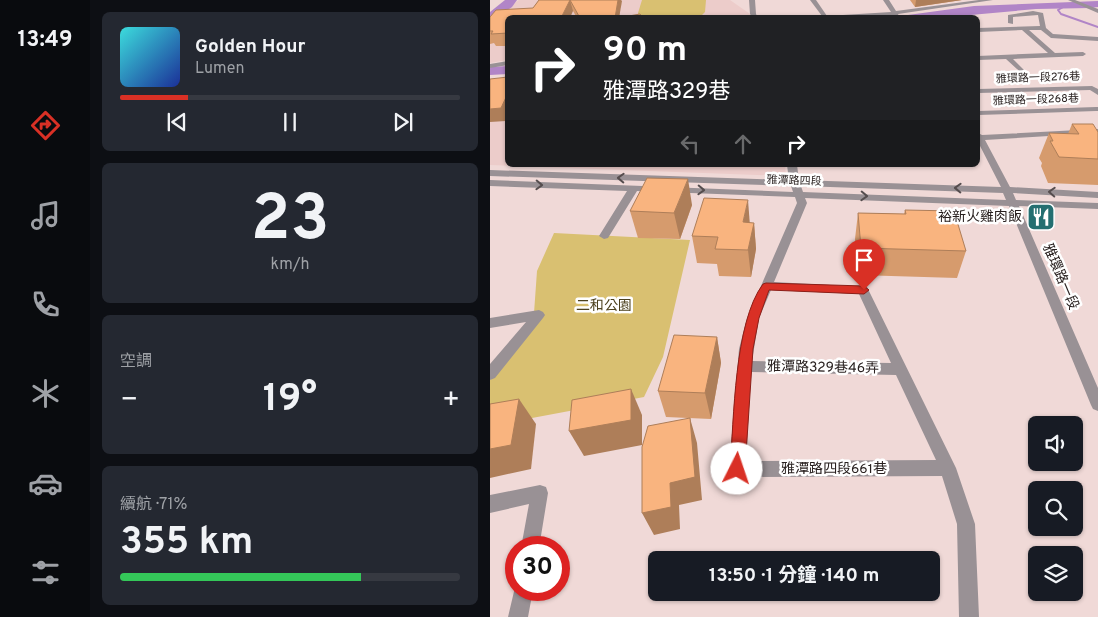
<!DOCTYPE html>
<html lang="zh-TW">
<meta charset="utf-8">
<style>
body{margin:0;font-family:Overpass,"Noto Sans TC",sans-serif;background:#242831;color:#f1f3f6;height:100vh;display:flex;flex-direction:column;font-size:19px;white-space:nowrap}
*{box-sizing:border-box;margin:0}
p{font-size:16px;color:#9ea1a6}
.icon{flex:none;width:28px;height:28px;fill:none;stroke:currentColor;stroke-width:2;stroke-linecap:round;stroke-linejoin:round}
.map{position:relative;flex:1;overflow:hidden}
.side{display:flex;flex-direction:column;gap:12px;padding:12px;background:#0d0f14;width:400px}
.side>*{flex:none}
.guide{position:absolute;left:15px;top:15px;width:475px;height:152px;border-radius:8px;box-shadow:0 1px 4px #0004;background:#202124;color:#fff;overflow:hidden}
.controls{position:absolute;left:538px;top:416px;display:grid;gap:10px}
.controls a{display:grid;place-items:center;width:55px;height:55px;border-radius:8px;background:#171b24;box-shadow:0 1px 4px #0004;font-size:25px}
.speed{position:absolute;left:15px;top:536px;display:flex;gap:10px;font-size:25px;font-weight:700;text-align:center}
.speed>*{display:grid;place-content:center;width:65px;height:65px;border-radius:50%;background:#171b24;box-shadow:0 1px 4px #0004;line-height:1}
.speed .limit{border:8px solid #d22;background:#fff;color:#111}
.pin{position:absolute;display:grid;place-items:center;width:42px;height:42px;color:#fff;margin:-51px -21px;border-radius:50% 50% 50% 0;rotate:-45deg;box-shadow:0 0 5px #0007}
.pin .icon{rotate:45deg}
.me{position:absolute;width:55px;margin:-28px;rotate:4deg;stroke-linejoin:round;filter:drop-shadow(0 0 4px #0008)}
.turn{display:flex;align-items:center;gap:18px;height:105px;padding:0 15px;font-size:22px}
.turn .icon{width:65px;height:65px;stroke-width:2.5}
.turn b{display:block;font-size:35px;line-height:42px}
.lanes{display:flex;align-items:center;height:48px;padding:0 15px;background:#0003;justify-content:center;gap:25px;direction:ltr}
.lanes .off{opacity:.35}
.big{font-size:38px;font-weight:700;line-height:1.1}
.side .card{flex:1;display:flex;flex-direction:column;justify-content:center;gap:8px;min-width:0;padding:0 18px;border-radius:8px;background:#242831}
.side .dial{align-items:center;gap:0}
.dial b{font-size:65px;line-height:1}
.song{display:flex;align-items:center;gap:15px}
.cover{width:60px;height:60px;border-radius:8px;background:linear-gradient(135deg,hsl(180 70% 55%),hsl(230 70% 35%))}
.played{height:5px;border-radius:2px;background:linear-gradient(90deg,#d93025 20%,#363941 20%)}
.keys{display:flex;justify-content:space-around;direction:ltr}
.heat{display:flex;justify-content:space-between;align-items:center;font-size:28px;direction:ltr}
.charge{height:8px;border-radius:4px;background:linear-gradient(90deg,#34c759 71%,#363941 0)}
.trip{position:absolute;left:158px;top:551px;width:292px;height:50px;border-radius:8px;background:#171b24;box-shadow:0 1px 4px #0004;font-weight:700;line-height:50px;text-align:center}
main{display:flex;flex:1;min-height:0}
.tab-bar{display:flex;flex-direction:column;width:90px;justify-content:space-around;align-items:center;background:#090b0e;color:#9ea1a6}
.tab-bar .icon{width:35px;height:35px}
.tab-bar .on{color:#d93025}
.tab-bar b{font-size:22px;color:#f1f3f6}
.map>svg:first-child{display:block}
.built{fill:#ecccca}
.green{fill:#d9c071}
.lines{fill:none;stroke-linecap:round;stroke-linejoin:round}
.stream{stroke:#b185c7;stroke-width:2}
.river{fill:#b185c7;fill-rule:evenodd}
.minor{fill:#999195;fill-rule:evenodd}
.wall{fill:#d69b6d}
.shaded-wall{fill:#ae7e59}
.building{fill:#f9b47f;stroke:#ae7e59}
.oneway{stroke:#554d4e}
.route{fill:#d93025;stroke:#8d1f18}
.labels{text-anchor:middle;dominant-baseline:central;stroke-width:5;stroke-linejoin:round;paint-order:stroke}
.far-street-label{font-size:11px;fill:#28201f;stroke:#fff}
.poi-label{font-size:14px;fill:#28201f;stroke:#fff;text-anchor:end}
.street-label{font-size:14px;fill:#28201f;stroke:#fff}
.park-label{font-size:14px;fill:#4c411e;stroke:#fff}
</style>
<main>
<nav class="tab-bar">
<b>13:49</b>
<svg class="icon on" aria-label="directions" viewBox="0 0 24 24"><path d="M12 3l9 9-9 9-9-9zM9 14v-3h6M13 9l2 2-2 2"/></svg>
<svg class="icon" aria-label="music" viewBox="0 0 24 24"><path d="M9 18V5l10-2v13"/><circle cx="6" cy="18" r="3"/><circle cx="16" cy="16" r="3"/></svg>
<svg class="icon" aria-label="phone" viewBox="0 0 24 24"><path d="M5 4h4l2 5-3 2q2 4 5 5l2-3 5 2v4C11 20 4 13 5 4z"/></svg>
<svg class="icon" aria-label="climate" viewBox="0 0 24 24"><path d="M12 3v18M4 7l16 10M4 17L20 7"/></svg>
<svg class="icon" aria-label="car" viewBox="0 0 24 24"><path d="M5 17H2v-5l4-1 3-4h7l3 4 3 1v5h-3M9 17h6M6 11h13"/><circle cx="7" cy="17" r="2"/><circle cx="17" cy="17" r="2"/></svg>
<svg class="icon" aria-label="filters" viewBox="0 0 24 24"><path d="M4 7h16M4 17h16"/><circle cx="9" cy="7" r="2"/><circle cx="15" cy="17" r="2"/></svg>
</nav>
<section class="side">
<div class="card">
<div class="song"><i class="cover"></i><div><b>Golden Hour</b><p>Lumen</p></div></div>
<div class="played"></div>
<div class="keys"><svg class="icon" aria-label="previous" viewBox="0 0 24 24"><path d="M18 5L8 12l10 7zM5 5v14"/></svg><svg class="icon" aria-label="pause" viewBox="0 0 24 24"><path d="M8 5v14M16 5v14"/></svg><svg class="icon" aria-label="next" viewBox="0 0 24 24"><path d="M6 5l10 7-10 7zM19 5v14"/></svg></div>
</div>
<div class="card dial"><b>23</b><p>km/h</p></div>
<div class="card"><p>空調</p>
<div class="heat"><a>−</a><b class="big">19°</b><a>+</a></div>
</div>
<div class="card"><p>續航 · 71%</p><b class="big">355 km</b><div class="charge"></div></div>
</section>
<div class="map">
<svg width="608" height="617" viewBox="0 0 608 617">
<rect width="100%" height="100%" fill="#f0d9d7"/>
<g class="built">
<path d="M 29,0 L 240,0 L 263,16 L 18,18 L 17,60 L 0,63 L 0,20 Z"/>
<path d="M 17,73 L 18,165 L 295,165 L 296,176 L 0,165 L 0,83 L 9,83 Z"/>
</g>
<g class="green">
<path d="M 152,0 L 216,0 L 215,12 L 210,17 L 148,18 L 148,13 Z"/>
<path d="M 64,233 L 200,240 L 173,357 L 154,397 L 0,426 L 0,380 L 43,327 L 47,271 Z"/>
</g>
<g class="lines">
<path class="stream" d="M 575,6 L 568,10 L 571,14 L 608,27"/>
<g class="river">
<path d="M 15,0 L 27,0 L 22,7 L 0,22 L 0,12 Z"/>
<path d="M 608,1 L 608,7 L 600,8 L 546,9 L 447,18 L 416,18 L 418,15 L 484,6 Z"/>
<path d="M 18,66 L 18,74 L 0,75 L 0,67 Z"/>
</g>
<g class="minor">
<path d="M 259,0 L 265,0 L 266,14 L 268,18 L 263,18 L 260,14 Z"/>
<path d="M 320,0 L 326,0 L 337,16 L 401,12 L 393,0 L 399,0 L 406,11 L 489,0 L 503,0 L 408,14 L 410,18 L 405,18 L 403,15 L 327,18 L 332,16 Z"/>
<path d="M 578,0 L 585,0 L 608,9 L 608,13 Z"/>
<path d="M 543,11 L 553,13 L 556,28 L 563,34 L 608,37 L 608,41 L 561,38 L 551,30 L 539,30 L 565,53 L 593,52 L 596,54 L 593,56 L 523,59 L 540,76 L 540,78 L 538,79 L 516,59 L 488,60 L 488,56 L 558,53 L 532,30 L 488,32 L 488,28 L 550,26 L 548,15 L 523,17 L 523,24 L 518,23 L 518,15 Z"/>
<path d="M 18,61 L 18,65 L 0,68 L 0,64 Z"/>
<path d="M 602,86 L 608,89 L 608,95 L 600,90 L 488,93 L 488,89 Z"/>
<path d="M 606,107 L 608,107 L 608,111 L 606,111 L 488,115 L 488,111 Z"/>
<path d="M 608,129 L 608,133 L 495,140 L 520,187 L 608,192 L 608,198 L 523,193 L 526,200 L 608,203 L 608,209 L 529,206 L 608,388 L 608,411 L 603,409 L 601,405 L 519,206 L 315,198 L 317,203 L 284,282 L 377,287 L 466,468 L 485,524 L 489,617 L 469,617 L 467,524 L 452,476 L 247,477 L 241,474 L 239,469 L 249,349 L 257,318 L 307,203 L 305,197 L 147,191 L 118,238 L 114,239 L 109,236 L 137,191 L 0,186 L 0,180 L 303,192 L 301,186 L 0,176 L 0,170 L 299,180 L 297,165 L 307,165 L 309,180 L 511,187 L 488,142 L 488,133 L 492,135 ZM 311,186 L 513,193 L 516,200 L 313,192 ZM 281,290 L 369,294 L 401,363 L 262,361 L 269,318 ZM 261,372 L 406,375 L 446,460 L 256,461 Z"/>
<path d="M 49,310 L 53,312 L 55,315 L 53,318 L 5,378 L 0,380 L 0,364 L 36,322 L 0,328 L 0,318 Z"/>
<path d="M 50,485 L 56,487 L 58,493 L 49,548 L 31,548 L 39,504 L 0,513 L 0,495 Z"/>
<path d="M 26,583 L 26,590 L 43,590 L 38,617 L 18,617 Z"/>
</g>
</g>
<g class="wall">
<path d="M 49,0 L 131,0 L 129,17 L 153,18 L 87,18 L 83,11 L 18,18 L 18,46 L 6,46 L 4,43 L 0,44 L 0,17 L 43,8 Z"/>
<path d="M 420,0 L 472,0 L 425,7 Z"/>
<path d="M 582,124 L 608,132 L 608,185 L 558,183 L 551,166 L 552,163 L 549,158 L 559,133 L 578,134 Z"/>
<path d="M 202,205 L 190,239 L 148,238 L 140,211 Z"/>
<path d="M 415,210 L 476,251 L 467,278 L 368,275 L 365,239 L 368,213 L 414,214 Z"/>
<path d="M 264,223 L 266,249 L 261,277 L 229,276 L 227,264 L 207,263 L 202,236 Z"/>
<path d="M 227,337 L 231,363 L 221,419 L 176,417 L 168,391 Z"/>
</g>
<g class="shaded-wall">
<path d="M 80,0 L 83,11 L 80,18 L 71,18 Z"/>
<path d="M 128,0 L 131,0 L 132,1 L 129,18 L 125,18 Z"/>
<path d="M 426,0 L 472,0 L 425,7 Z"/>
<path d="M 18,93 L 18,118 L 16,121 L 0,122 L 0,109 Z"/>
<path d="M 198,179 L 202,205 L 190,239 L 184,213 Z"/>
<path d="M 258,200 L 260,226 L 253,222 Z"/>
<path d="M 264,223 L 266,249 L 261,277 L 258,250 Z"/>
<path d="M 227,337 L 231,363 L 221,419 L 215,393 Z"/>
<path d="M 141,389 L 152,415 L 152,445 L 94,456 L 79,431 Z"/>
<path d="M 29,399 L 46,424 L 41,469 L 0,478 L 0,449 Z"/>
<path d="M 200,418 L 207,443 L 212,500 L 189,505 L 190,529 L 164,535 L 152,513 L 180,483 Z"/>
</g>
<g class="building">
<path d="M 49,0 L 128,0 L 125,18 L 90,18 L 80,0 L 71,18 L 18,18 L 18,33 L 1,34 L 3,31 L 0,31 L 0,17 L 6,10 L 43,8 Z"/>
<path d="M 150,14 L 153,18 L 128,18 Z"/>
<path d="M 18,77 L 18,93 L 11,108 L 0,109 L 0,79 Z"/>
<path d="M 582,124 L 603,124 L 608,132 L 608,159 L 569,157 L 560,141 L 563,141 L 559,133 L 589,134 Z"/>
<path d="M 157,178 L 198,179 L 184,213 L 140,211 Z"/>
<path d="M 214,198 L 258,200 L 253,222 L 264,223 L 258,250 L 225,249 L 228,237 L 202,236 Z"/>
<path d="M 415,210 L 464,211 L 476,251 L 371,248 L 368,213 L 416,214 Z"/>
<path d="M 184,335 L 227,337 L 215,393 L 168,391 Z"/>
<path d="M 141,389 L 141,420 L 79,431 L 82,400 Z"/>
<path d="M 29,399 L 21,445 L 0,449 L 0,404 Z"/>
<path d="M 200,418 L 205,477 L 180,483 L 181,507 L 152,513 L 152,447 L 158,426 Z"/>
</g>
<defs><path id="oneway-chevron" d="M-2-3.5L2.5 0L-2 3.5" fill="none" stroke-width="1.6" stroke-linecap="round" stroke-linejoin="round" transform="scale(1.25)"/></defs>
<g class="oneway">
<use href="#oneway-chevron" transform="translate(131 178) rotate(-178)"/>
<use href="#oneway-chevron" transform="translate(49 185) rotate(2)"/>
<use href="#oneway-chevron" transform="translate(468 188) rotate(-178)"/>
<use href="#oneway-chevron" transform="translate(211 190) rotate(2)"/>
<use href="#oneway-chevron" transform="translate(562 192) rotate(-177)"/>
<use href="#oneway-chevron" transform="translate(374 196) rotate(2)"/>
</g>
<path class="route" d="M 276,283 L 374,286 L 379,290 L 374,294 L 279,290 L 269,318 L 263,349 L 255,469 L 252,474 L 247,476 L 242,474 L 240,469 C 244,419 244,323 273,284 Z"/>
<defs>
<symbol id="restaurant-square" viewBox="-11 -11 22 22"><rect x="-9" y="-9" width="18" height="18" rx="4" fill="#246f71" stroke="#fff"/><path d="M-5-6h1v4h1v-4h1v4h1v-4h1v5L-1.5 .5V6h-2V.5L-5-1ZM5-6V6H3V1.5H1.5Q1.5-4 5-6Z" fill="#fff"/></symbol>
</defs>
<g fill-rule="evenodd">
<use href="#restaurant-square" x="535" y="201" width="32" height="32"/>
</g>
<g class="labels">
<g class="far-street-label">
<text transform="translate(548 78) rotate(-2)">雅環路一段276巷</text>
<text transform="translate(546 100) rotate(-2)">雅環路一段268巷</text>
<text transform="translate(304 181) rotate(2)">雅潭路四段</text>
</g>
<g class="poi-label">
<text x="532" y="217">裕新火雞肉飯</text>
</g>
<g class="street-label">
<text transform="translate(570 277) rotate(67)">雅環路一段</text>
<text transform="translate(333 368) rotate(1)">雅潭路329巷46弄</text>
<text x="344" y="469">雅潭路四段661巷</text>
</g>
<g class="park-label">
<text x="114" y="306">二和公園</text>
</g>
</g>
</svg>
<div class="controls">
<a><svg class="icon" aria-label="sound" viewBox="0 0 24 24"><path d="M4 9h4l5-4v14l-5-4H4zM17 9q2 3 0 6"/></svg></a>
<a><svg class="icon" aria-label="search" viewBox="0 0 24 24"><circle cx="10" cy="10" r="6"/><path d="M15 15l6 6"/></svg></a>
<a><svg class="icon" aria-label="layers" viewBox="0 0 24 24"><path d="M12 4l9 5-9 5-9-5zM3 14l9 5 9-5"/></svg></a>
</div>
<div class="speed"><div class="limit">30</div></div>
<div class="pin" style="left:374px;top:290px;background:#d93025"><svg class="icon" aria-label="arrive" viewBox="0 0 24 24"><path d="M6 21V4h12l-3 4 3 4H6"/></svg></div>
<svg class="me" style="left:247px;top:469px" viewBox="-20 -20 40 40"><circle r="19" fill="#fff"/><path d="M0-13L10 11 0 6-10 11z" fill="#d93025"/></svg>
<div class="trip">13:50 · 1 分鐘 · 140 m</div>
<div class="guide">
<div class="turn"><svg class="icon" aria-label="right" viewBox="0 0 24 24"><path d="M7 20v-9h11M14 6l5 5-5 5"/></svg><div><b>90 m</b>雅潭路329巷</div></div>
<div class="lanes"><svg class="icon off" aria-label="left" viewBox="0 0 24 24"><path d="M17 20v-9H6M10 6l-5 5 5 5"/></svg><svg class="icon off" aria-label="ahead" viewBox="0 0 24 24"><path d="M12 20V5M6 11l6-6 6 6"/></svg><svg class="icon" aria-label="right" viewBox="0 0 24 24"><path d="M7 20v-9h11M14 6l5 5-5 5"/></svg></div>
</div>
</div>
</main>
